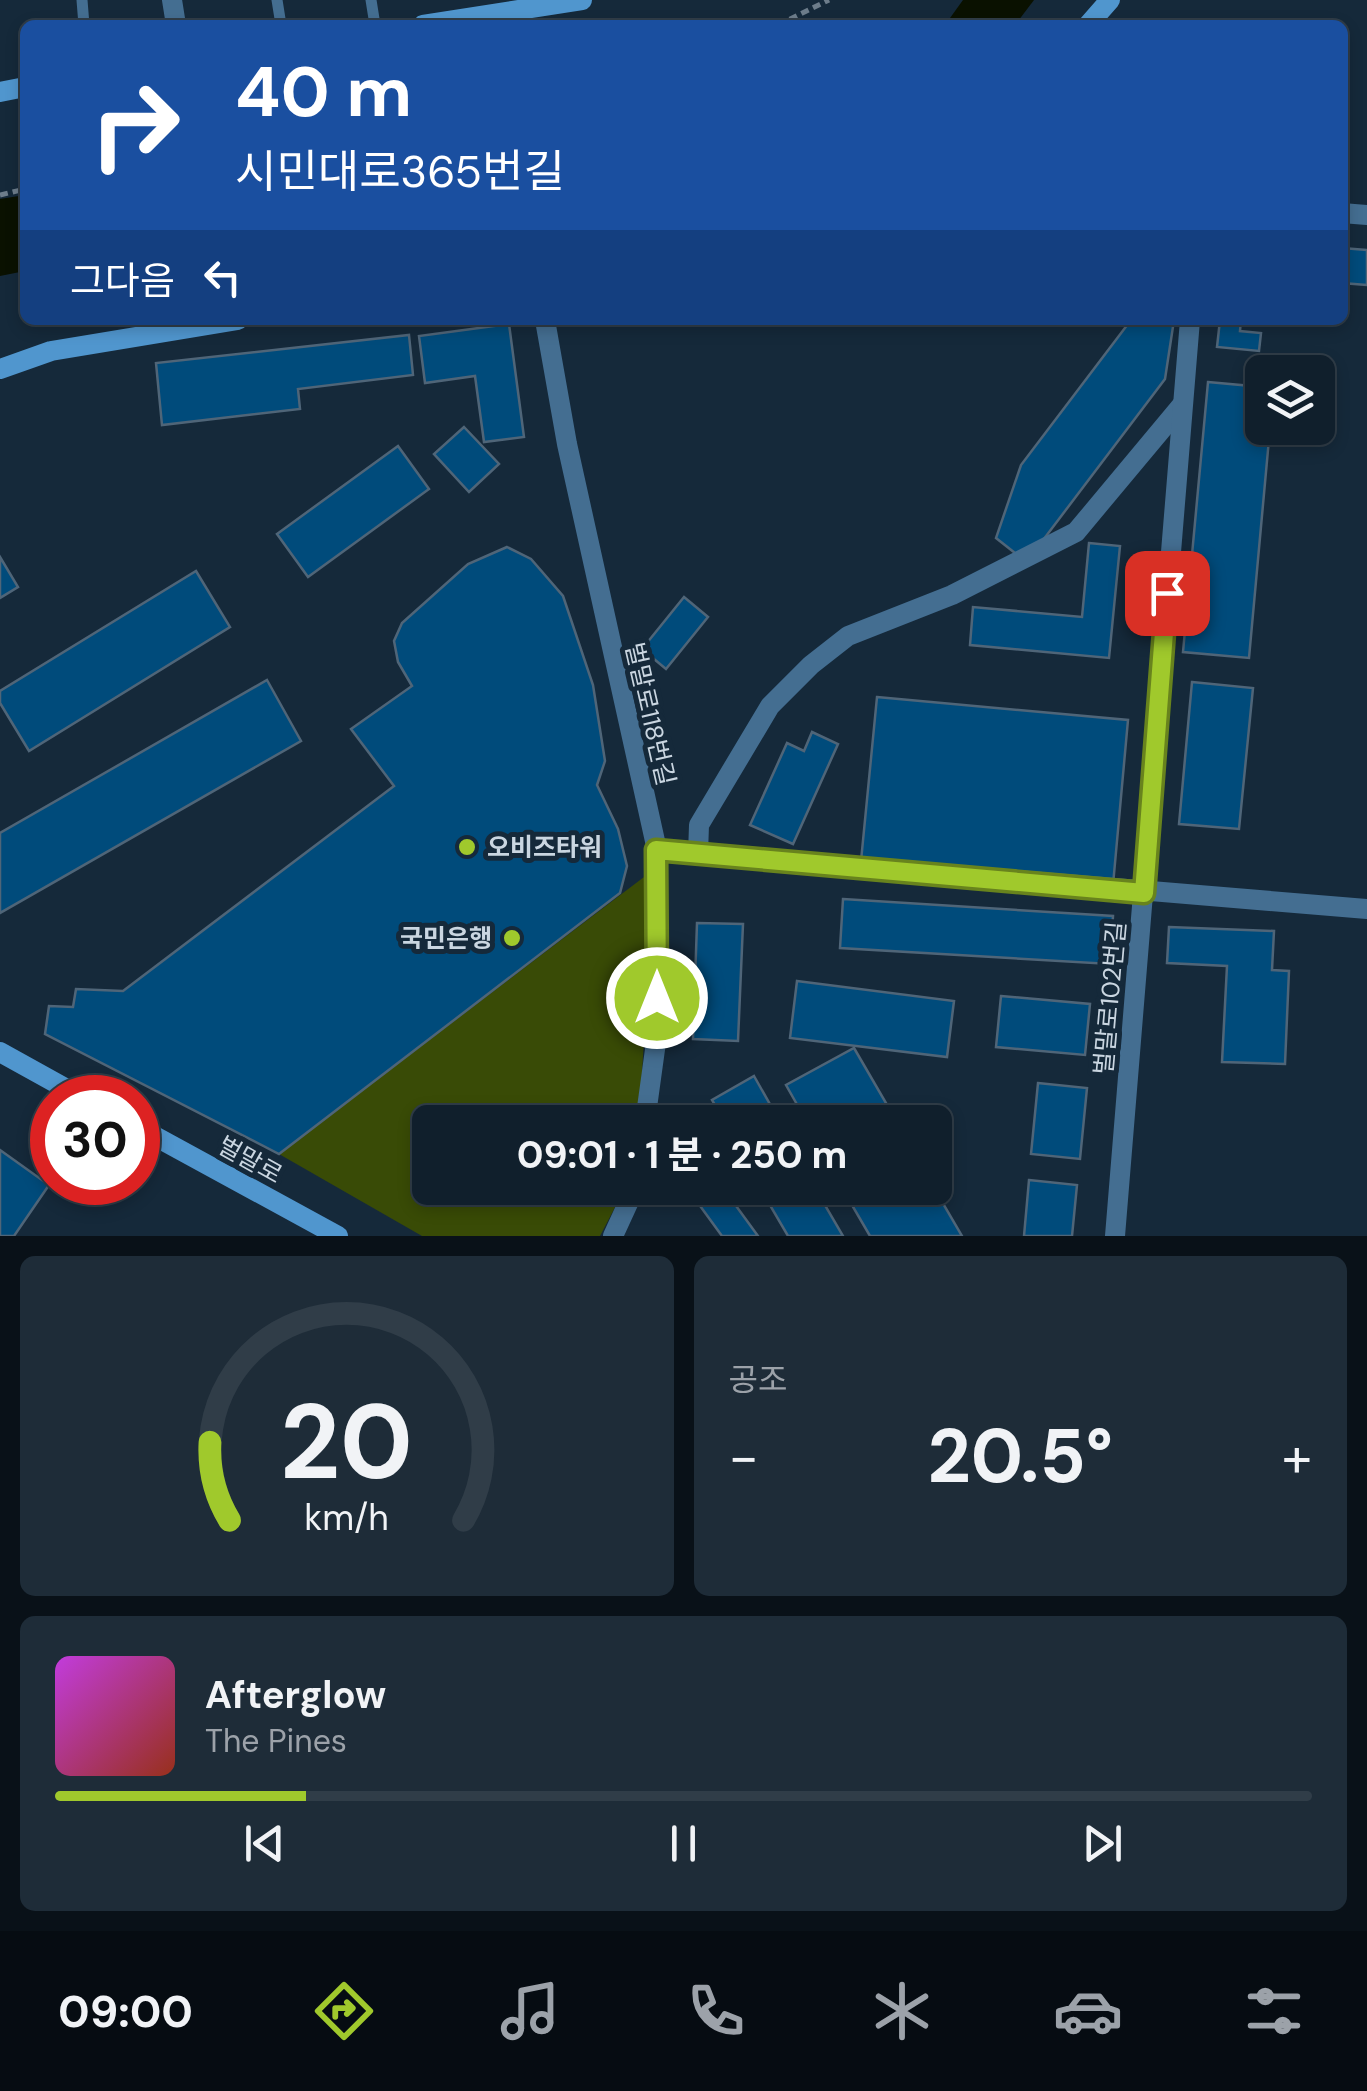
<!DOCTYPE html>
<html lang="ko">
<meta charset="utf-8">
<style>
body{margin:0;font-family:"DM Sans","Noto Sans KR",sans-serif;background:#1e2c38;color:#f1f3f6;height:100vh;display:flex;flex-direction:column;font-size:38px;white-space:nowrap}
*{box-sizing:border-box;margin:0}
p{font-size:32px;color:#9ca2a9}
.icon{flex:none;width:55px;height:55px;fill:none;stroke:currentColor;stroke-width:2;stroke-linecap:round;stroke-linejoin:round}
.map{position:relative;height:1236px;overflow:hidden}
.side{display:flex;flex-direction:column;gap:20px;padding:20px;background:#091118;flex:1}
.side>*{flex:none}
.hud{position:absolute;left:20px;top:20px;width:1328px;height:305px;border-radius:15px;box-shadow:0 5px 15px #0003,0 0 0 2px #303d48;background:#1a4fa0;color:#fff;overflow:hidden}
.fabs{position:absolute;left:1245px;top:355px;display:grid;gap:20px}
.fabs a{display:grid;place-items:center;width:90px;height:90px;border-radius:15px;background:#101f2c;box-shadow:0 5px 15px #0003,0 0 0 2px #303d48;font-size:50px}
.speed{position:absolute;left:30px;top:1075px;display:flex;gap:20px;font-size:50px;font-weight:700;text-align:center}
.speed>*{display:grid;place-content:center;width:130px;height:130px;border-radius:50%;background:#101f2c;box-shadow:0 5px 15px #0003,0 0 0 2px #303d48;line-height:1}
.speed .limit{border:15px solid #d22;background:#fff;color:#111}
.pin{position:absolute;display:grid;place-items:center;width:85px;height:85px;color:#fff;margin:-42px;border-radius:20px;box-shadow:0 5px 15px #0006}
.me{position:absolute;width:110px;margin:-55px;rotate:0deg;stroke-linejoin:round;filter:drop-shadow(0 0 8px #0008)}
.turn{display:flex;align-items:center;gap:35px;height:210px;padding:0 50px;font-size:45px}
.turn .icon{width:130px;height:130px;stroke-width:2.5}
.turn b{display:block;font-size:70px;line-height:85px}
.then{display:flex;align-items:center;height:95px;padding:0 50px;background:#0003;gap:20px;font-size:38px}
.big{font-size:75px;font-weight:700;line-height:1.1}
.side .tile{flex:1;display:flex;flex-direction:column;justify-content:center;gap:15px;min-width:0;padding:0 35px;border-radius:15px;background:#1e2c38}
.side .dial{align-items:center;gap:0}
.dial svg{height:260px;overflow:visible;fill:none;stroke:#303d48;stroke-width:7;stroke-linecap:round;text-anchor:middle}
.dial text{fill:#f1f3f6;stroke:none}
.song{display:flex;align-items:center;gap:30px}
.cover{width:120px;height:120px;border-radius:15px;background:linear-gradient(135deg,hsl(290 70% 55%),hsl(10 70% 35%))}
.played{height:10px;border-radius:5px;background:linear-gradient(90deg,#a0c92c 20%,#303d48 20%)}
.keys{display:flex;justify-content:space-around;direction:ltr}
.heat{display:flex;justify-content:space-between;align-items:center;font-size:55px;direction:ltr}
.side .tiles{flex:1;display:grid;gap:20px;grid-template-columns:1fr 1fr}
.tile:last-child{grid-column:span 2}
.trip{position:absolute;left:412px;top:1105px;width:540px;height:100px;border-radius:15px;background:#101f2c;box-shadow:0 5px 15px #0003,0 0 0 2px #303d48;font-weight:700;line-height:100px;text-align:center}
.tab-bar{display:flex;height:160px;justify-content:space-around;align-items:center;background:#060c12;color:#9ca2a9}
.tab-bar .icon{width:70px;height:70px}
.tab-bar .current{color:#a0c92c}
.tab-bar b{font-size:45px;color:#f1f3f6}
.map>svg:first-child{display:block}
.green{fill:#394b06}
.water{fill:#0a1100}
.building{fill:#004b7b;stroke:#4f6578;stroke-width:2.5}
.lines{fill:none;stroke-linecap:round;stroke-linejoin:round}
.path{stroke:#6d7d8b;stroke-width:5;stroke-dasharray:8 5;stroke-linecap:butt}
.lane{stroke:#446e91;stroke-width:11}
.street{stroke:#446e91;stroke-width:20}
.secondary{stroke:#5096ce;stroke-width:20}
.route-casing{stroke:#68831d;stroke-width:25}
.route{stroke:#a0c92c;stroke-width:18}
.poi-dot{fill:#a0c92c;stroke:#15293a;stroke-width:4}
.labels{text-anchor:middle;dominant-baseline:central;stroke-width:10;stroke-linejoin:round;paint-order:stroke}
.street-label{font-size:25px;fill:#cad6e1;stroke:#15293a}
.poi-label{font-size:25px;font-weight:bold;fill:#cad6e1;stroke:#15293a;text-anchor:start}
</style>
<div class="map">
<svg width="1367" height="1236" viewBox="0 0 1367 1236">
<rect width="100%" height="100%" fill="#15293a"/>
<path class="green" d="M 644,877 L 652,908 L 639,1122 L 430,1122 L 430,1188 L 625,1188 L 600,1236 L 422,1236 L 279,1154 Z"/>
<g class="water">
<path d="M 963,0 L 1034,0 L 1015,25 L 945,25 Z"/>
<path d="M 25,195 L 25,271 L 0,276 L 0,199 Z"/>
</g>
<g class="building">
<path d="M 1342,248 L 1367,250 L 1367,285 L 1342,283 Z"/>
<path d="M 1131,320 L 1174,320 L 1165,379 L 1034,552 L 1020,557 L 996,538 L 1021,465 Z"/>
<path d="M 1220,320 L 1241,320 L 1240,331 L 1261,333 L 1259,351 L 1217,347 Z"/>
<path d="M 509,324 L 524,437 L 484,442 L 475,376 L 425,383 L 419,336 Z"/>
<path d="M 409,335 L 413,375 L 298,389 L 300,409 L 162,425 L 156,363 Z"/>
<path d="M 1208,382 L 1262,387 L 1262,428 L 1270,428 L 1249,658 L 1183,652 Z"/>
<path d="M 464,427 L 499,464 L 469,492 L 434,454 Z"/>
<path d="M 398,446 L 429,489 L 308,577 L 277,534 Z"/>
<path d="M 1089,543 L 1120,546 L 1109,658 L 970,645 L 973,607 L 1082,617 Z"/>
<path d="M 507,547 L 531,559 L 563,596 L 593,685 L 605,761 L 597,785 L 618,829 L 627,866 L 620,893 L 279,1154 L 45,1034 L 49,1006 L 73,1007 L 76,989 L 123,991 L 394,786 L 351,729 L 412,686 L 398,662 L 394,641 L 402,623 L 468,564 Z"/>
<path d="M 0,557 L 18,587 L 0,598 Z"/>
<path d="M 196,571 L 230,627 L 29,751 L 0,703 L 0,691 Z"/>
<path d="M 684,597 L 708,617 L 666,669 L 642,649 Z"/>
<path d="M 267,680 L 301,741 L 0,913 L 0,833 Z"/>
<path d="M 1192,682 L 1253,688 L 1239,829 L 1179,824 Z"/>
<path d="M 877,697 L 1128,720 L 1113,885 L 861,861 Z"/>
<path d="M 812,732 L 838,744 L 793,844 L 750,825 L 787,743 L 804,751 Z"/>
<path d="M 843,899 L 1113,916 L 1110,964 L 840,948 Z"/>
<path d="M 697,923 L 743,924 L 738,1041 L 693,1039 Z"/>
<path d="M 1169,927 L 1274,931 L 1272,970 L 1289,971 L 1285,1064 L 1222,1062 L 1227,966 L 1167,963 Z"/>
<path d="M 797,981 L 954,1001 L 947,1057 L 790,1038 Z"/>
<path d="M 1001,996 L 1090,1004 L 1085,1055 L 996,1047 Z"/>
<path d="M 854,1048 L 897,1122 L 807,1122 L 786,1085 Z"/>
<path d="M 754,1076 L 780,1122 L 725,1122 L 712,1100 Z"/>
<path d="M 1038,1083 L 1087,1088 L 1080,1159 L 1031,1154 Z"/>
<path d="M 0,1150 L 49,1185 L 14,1236 L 0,1236 Z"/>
<path d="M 1029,1180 L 1077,1185 L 1072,1236 L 1024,1236 Z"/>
<path d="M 687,1188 L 723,1188 L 758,1236 L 722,1236 Z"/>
<path d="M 760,1188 L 815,1188 L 843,1236 L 788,1236 Z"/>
<path d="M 842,1188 L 934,1188 L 962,1236 L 870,1236 Z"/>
</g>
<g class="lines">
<g class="path">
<path d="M 778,25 L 829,0"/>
<path d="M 0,195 L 25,189"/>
</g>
<g class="lane">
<path d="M 82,0 L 84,25"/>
<path d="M 277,0 L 281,25"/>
<path d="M 371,0 L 375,25"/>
</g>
<g class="street">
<path d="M 172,0 L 176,25"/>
<path d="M 1342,213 L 1367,215"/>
<path d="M 545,320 L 567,444 L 657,850 L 657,1035 L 645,1122"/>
<path d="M 657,850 L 1367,909"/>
<path d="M 698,854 L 699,825 L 770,706 L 811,665 L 848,636 L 952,595 L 1076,532 L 1182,405"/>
<path d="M 613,1236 L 635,1188"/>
<path d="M 1115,1236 L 1190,320"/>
</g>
<g class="secondary">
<path d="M 423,25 L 582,0"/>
<path d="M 1088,25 L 1110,0"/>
<path d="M 0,92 L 25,87"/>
<path d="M 0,369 L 51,351 L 238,320"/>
<path d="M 0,1052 L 83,1098"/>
<path d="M 138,1127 L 338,1236"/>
</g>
</g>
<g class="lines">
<defs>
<path id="route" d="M 657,998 L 656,850 L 1144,893 L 1167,593"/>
</defs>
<use href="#route" class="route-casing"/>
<use href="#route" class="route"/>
</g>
<g class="poi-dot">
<circle cx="467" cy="847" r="10"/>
<circle cx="512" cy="938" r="10"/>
</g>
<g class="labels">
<g class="street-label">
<text transform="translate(650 714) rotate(77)">벌말로118번길</text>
<text transform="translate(1110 998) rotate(-85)">벌말로102번길</text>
<text transform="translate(250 1160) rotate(29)">벌말로</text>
</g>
<g class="poi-label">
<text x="487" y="847">오비즈타워</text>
<text x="492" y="938" text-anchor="end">국민은행</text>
</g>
</g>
</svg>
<div class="fabs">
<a><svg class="icon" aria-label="layers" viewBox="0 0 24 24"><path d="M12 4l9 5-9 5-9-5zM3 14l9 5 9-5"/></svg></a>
</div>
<div class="speed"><div class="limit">30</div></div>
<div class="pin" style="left:1167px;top:593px;background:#d93025"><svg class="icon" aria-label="arrive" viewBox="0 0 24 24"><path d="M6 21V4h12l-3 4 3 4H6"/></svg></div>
<svg class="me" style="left:657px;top:998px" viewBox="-20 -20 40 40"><circle r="17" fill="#a0c92c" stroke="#fff" stroke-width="3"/><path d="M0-11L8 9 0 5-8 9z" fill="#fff"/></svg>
<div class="trip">09:01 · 1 분 · 250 m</div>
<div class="hud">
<div class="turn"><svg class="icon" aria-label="right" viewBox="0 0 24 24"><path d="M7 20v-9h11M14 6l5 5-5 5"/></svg><div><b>40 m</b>시민대로365번길</div></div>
<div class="then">그다음<svg class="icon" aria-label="left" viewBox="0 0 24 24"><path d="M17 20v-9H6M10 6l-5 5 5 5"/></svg></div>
</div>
</div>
<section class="side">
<div class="tiles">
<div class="tile dial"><svg viewBox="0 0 100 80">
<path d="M14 69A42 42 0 1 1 86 69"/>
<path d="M14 69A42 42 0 0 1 8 45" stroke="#a0c92c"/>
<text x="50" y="56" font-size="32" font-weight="700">20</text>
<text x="50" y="72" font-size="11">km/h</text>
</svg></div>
<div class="tile"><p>공조</p>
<div class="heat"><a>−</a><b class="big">20.5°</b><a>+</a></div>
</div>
<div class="tile">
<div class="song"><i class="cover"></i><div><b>Afterglow</b><p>The Pines</p></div></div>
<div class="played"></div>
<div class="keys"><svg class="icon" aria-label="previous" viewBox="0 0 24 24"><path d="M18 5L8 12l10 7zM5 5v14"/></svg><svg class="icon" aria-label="pause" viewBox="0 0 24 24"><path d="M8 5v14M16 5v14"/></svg><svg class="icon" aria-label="next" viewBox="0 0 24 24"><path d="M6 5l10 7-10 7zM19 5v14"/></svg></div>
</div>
</div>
</section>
<nav class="tab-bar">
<b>09:00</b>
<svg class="icon current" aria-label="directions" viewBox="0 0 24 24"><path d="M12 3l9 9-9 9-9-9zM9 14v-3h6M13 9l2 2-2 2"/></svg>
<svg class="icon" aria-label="music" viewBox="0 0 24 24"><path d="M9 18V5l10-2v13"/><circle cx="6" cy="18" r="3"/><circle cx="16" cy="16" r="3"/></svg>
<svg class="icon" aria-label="phone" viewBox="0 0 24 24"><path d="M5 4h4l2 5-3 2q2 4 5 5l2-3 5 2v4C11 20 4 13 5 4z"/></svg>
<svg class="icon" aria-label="climate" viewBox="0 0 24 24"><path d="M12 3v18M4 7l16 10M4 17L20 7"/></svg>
<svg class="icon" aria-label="car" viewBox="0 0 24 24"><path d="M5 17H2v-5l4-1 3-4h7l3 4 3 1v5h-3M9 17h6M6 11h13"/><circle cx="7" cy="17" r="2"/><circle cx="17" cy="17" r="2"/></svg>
<svg class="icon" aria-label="filters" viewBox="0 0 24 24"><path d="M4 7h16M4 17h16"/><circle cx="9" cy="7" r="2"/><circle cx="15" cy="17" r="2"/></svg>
</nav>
